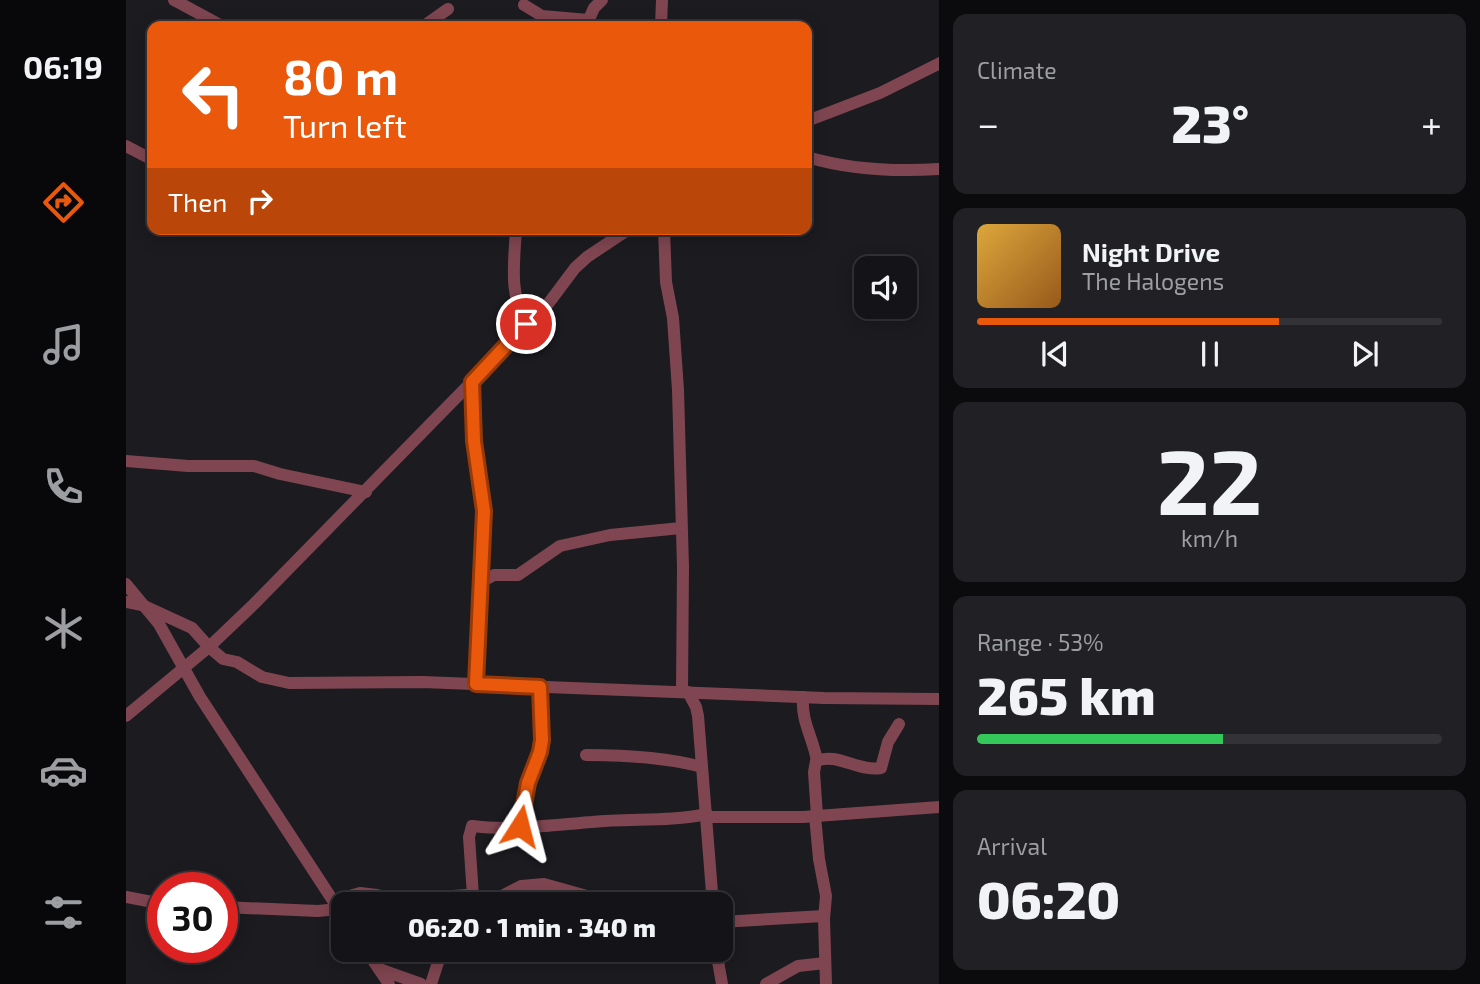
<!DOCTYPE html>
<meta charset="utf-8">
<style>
body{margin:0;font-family:"Exo 2",sans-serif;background:#212125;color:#f1f3f6;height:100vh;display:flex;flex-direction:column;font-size:26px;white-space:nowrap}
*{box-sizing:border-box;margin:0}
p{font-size:23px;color:#9d9ea2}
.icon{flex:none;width:38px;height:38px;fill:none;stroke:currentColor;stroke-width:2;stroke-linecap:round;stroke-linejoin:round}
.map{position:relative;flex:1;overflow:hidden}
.drawer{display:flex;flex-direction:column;gap:14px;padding:14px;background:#0b0b0d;width:541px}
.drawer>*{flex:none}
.banner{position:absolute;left:21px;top:21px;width:665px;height:214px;border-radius:14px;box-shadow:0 4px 18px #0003,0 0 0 2px #333337;background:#ea580c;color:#fff;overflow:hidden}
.fabs{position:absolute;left:728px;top:256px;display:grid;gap:14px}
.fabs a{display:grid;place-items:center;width:63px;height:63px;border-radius:14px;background:#141418;box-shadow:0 4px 18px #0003,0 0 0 2px #333337;font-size:35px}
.speed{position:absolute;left:21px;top:872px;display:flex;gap:14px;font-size:35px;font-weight:700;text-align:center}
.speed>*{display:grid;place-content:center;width:91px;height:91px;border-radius:50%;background:#141418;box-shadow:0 4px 18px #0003,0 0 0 2px #333337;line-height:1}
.speed .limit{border:10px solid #d22;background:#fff;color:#111}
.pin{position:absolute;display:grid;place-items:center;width:60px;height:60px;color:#fff;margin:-30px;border:4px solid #fff;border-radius:50%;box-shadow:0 2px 7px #0007}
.me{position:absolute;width:77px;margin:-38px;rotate:9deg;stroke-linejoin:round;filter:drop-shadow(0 0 5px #0008)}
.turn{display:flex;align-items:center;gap:24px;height:147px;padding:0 21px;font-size:32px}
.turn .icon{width:91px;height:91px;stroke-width:2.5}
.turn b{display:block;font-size:49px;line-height:60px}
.then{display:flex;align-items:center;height:66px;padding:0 21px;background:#0003;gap:14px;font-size:26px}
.big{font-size:52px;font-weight:800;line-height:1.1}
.drawer .tile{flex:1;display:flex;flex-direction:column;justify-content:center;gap:10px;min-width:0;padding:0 24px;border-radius:14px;background:#212125}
.drawer .dial{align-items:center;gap:0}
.dial b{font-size:91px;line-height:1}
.song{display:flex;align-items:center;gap:21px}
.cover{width:84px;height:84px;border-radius:10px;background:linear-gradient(135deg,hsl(40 70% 55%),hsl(30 70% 35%))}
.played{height:7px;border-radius:4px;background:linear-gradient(90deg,#ea580c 65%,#333337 65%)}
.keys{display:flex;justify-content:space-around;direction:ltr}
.heat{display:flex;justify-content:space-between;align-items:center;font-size:38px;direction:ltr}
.charge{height:10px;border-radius:5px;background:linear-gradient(90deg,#34c759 53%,#333337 0)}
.trip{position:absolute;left:205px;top:892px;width:402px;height:70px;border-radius:14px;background:#141418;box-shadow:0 4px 18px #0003,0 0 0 2px #333337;font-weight:800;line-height:70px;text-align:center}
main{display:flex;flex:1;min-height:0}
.tab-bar{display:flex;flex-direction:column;width:126px;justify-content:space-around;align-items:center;background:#08080a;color:#9d9ea2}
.tab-bar .icon{width:49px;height:49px}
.tab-bar .on{color:#ea580c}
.tab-bar b{font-size:32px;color:#f1f3f6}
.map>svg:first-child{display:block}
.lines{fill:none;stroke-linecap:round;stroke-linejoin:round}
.minor{stroke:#7f4651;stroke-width:12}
.route-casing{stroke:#983908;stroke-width:18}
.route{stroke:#ea580c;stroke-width:12}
</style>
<main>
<nav class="tab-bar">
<b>06:19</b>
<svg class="icon on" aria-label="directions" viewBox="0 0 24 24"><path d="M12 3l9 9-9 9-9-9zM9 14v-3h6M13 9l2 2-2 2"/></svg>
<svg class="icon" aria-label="music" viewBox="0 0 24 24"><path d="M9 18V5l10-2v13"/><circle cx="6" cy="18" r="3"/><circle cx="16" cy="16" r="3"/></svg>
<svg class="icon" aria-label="phone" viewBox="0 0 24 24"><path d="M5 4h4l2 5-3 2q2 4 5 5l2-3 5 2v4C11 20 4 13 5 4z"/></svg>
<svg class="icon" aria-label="climate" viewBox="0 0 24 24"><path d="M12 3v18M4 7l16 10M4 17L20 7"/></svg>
<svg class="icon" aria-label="car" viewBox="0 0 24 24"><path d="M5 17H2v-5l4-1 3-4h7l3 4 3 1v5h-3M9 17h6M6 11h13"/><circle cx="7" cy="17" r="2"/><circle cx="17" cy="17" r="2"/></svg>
<svg class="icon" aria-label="filters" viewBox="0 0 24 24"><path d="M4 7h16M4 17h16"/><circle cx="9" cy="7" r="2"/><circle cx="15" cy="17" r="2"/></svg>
</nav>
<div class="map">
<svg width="814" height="984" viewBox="0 0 814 984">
<rect width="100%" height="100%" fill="#1b1b20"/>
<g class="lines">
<g class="minor">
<path d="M 48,0 L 96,26"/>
<path d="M 398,5 L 416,16 L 462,20"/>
<path d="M 298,26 L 322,9"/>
<path d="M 460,26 L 468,8 L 476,0"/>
<path d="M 535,26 L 536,0"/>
<path d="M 681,121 L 754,93 L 814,63"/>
<path d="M 0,146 L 23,158"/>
<path d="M 681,157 C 725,170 768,172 814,169"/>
<path d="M 390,229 C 388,265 383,292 400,324"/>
<path d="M 538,229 L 540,282 L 547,318 L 552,390 L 557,567 L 556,692"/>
<path d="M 346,382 L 348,441 L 358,511 L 350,684"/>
<path d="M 0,461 L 62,466 L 128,466 L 154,474 L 240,492"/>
<path d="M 355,582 L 368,575 L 392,575 L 434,546 L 484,535 L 555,528"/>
<path d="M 0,584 L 33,624 L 74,697 L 217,916"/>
<path d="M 0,602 L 16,605 L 66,628 L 83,647 L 97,659 L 111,662 L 136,677 L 163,683 L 297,682 L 698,698 L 814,699"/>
<path d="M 562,692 L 570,707 L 572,716 L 587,905"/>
<path d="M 677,697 C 675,722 687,737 691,761"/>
<path d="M 0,716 L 83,647 L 128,604 L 422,304 L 449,268 L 461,257 L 503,229"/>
<path d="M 460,755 C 498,755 539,757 576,767"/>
<path d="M 689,816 L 693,859 L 700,896 L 698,919 L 700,984"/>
<path d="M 691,816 L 688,772 L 690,761 C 710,752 733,772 755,768 L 762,742 L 773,724"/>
<path d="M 581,817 L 677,817 L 814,807"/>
<path d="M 394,826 L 402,783 L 414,752 L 417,740 L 414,687"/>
<path d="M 347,896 L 343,837 L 346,826 C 385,831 427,825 466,822 C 505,818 542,822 581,814"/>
<path d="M 0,897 L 37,904"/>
<path d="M 210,905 L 220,897 L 234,893 L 251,895 L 272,900 L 340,895 L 363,902"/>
<path d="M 358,905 L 395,886 L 418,884 L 493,905"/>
<path d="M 96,907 L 192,911 L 212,909"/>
<path d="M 595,922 L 698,916"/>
<path d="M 240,950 L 263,984"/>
<path d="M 590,950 L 596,984"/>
<path d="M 253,969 L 295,984"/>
<path d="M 305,984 L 316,950"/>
<path d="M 640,984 L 672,966 L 699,963"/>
</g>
</g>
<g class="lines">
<defs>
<path id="route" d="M 394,826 L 402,783 L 414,752 L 416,740 L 414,687 L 350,684 L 358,511 L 348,441 L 346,382 L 400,324"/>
</defs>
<use href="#route" class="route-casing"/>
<use href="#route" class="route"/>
</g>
</svg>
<div class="fabs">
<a><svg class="icon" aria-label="sound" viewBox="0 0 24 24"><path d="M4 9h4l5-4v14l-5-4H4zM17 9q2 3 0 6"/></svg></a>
</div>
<div class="speed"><div class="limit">30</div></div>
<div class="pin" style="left:400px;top:324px;background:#d93025"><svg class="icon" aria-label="arrive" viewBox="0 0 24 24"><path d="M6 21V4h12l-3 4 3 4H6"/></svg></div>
<svg class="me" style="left:394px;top:826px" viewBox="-20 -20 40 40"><path d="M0-17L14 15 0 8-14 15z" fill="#ea580c" stroke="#fff" stroke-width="4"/></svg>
<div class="trip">06:20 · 1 min · 340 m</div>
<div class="banner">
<div class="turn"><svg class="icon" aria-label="left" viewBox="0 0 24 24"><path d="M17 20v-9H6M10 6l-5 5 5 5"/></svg><div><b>80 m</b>Turn left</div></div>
<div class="then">Then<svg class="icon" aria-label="right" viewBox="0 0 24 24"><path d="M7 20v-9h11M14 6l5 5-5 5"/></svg></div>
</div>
</div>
<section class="drawer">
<div class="tile"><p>Climate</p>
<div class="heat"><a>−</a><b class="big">23°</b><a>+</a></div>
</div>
<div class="tile">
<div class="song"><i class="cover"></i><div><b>Night Drive</b><p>The Halogens</p></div></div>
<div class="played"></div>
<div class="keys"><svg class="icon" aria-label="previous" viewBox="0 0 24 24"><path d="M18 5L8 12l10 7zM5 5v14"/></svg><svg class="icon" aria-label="pause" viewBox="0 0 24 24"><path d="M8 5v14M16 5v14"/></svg><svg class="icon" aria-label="next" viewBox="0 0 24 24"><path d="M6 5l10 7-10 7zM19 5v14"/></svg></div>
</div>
<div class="tile dial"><b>22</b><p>km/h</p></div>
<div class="tile"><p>Range · 53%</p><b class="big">265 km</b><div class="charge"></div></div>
<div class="tile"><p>Arrival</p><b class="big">06:20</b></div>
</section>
</main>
